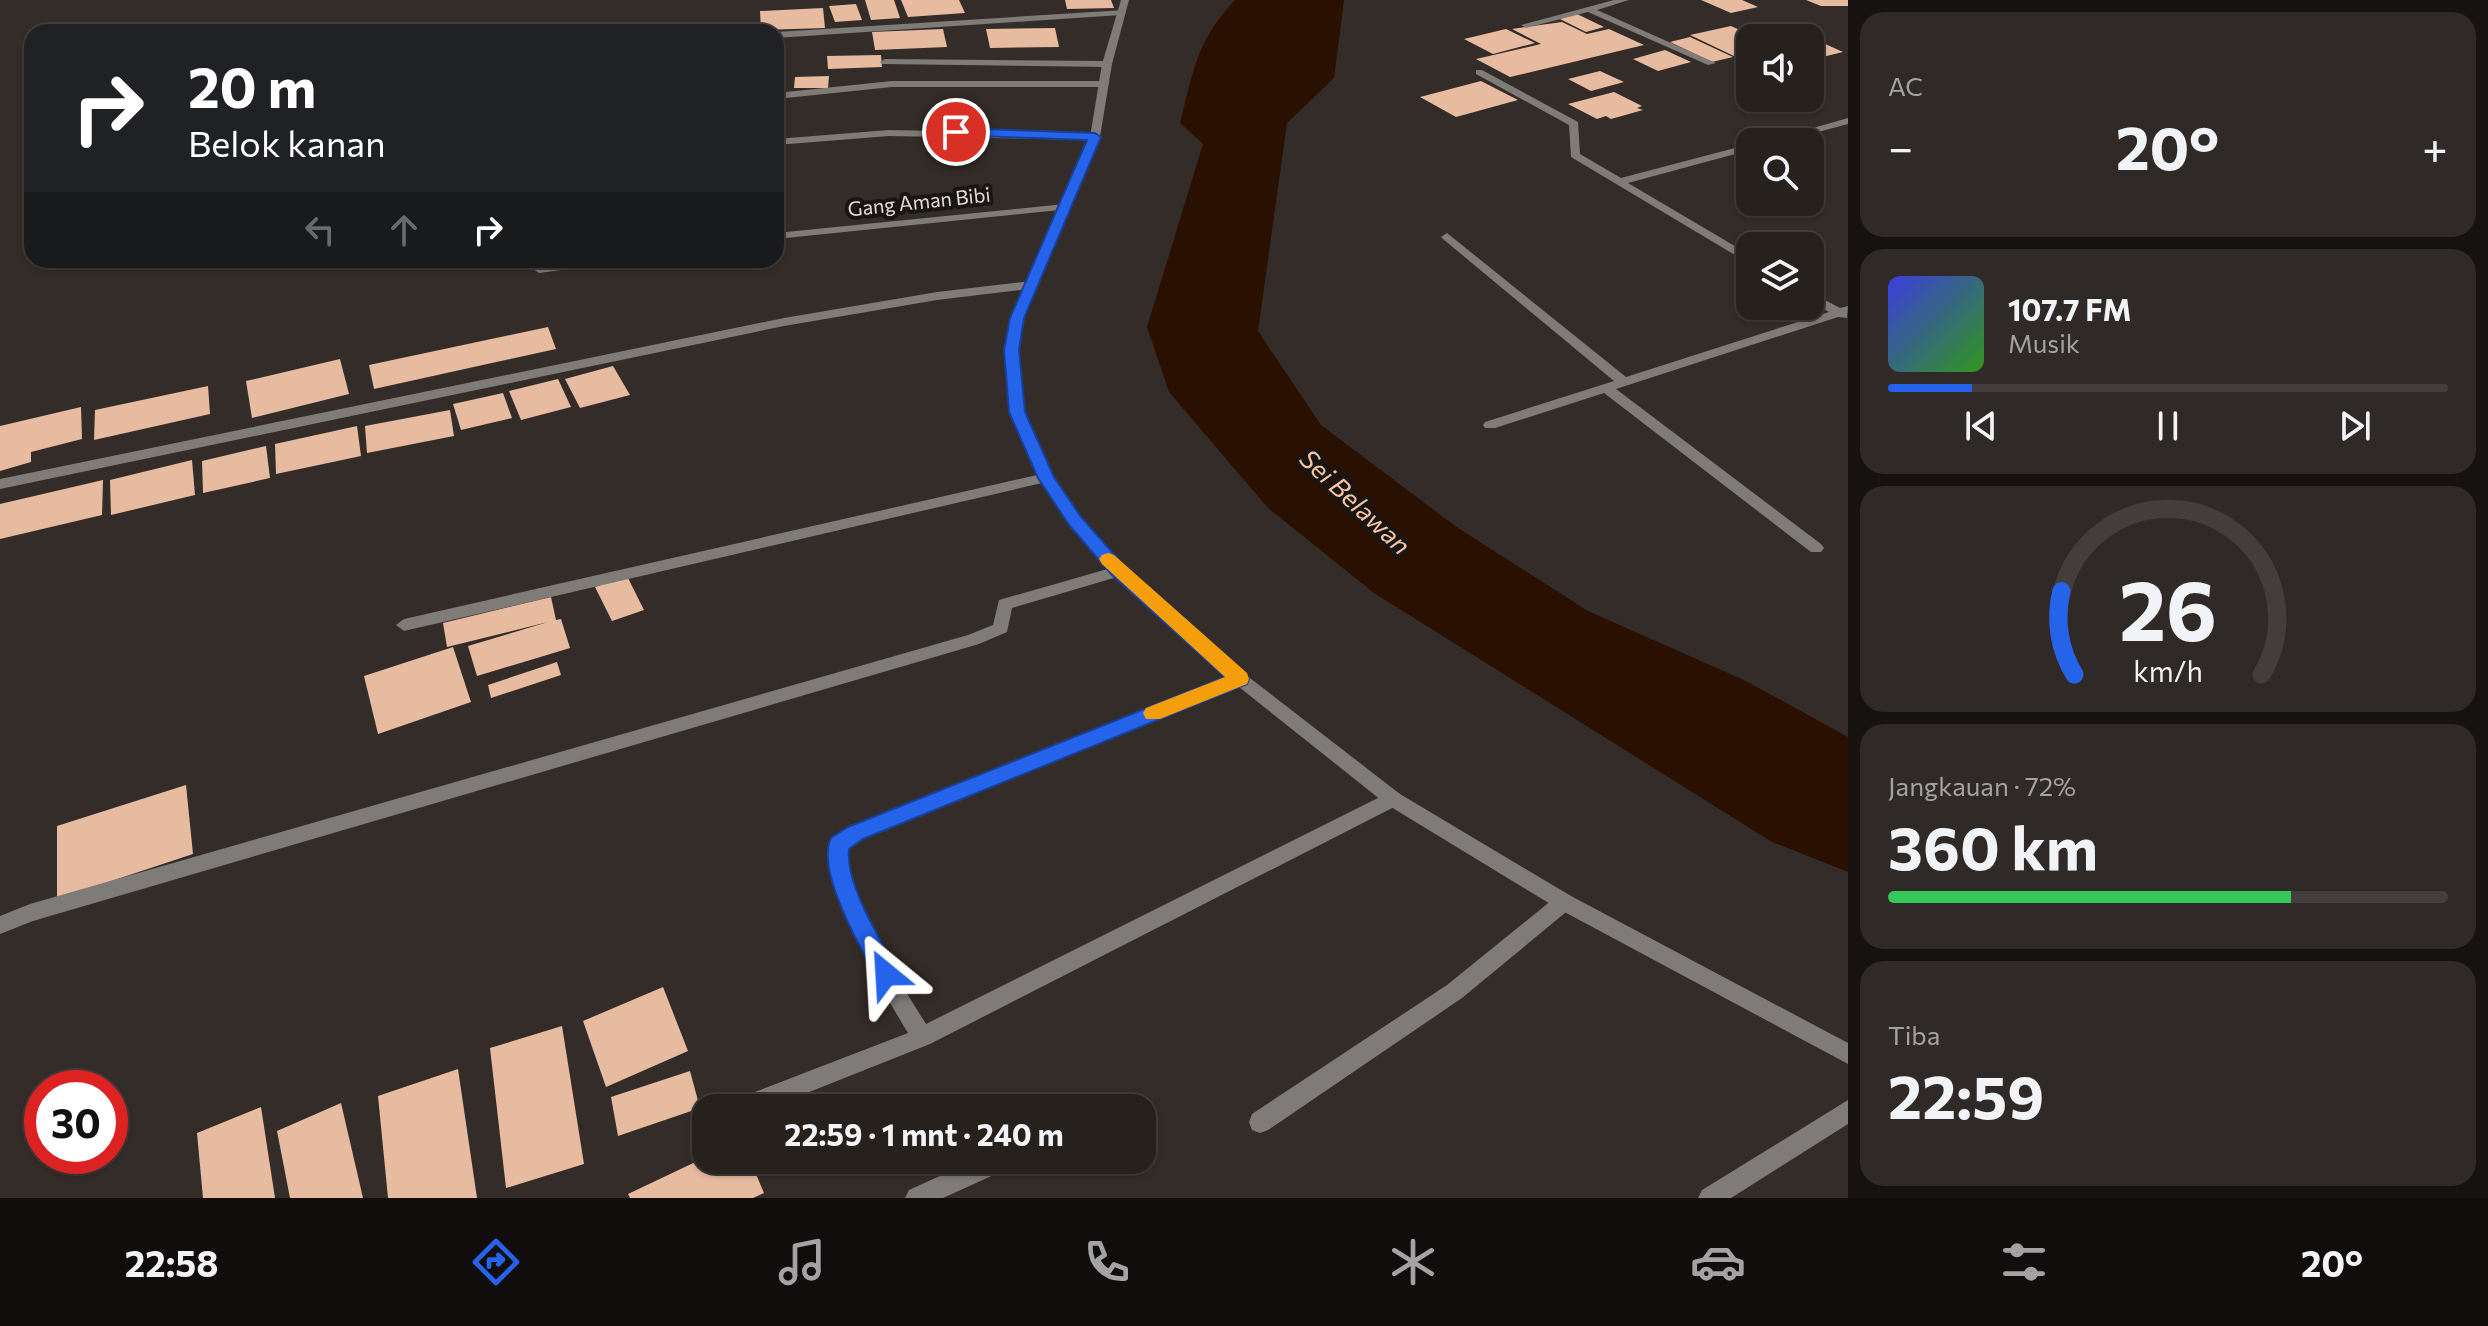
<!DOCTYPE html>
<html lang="id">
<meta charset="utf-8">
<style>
body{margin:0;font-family:Commissioner,sans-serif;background:#2f2927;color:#f1f3f6;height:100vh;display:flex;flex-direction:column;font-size:30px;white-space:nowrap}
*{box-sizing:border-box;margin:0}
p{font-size:26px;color:#a4a3a4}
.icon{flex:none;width:44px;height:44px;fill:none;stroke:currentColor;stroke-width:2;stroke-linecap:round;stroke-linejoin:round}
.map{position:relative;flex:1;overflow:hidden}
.details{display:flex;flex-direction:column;gap:12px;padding:12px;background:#151210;width:640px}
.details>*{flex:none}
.banner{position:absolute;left:24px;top:24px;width:760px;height:244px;border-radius:24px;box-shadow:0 2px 6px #0004,0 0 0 2px #433e3c;background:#202124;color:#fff;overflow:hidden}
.buttons{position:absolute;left:1736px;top:24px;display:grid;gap:16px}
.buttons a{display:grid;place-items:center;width:88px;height:88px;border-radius:16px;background:#27211e;box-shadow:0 2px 6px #0004,0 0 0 2px #433e3c;font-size:40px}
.speed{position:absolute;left:24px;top:1070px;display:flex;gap:16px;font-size:40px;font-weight:700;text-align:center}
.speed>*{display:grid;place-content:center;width:104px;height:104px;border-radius:50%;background:#27211e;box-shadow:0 2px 6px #0004,0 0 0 2px #433e3c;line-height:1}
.speed .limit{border:12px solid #d22;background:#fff;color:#111}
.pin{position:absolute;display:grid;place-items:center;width:68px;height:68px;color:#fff;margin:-34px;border:4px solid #fff;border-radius:50%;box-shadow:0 2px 8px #0007}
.me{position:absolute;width:88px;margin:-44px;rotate:333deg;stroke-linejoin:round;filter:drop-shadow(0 0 6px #0008)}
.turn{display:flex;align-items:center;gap:28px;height:168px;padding:0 32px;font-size:36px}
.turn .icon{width:104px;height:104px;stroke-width:2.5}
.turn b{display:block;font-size:56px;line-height:68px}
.lanes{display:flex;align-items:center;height:76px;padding:0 32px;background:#0003;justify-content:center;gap:40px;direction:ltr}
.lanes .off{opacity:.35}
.big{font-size:60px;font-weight:700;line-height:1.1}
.details .tile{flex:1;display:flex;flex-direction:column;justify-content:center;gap:12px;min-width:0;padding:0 28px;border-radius:24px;background:#2f2927}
.details .dial{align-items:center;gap:0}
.dial svg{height:208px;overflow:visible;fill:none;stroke:#433e3c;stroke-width:7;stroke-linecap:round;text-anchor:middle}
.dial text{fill:#f1f3f6;stroke:none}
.song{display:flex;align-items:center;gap:24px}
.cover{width:96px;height:96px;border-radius:12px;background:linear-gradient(135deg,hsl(240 70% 55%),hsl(110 70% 35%))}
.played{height:8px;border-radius:4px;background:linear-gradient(90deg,#2563eb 15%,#433e3c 15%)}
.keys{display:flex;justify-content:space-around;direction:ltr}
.heat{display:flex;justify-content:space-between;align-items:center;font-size:44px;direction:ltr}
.charge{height:12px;border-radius:6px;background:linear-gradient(90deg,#34c759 72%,#433e3c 0)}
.trip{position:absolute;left:692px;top:1094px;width:464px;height:80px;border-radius:24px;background:#27211e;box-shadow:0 2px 6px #0004,0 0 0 2px #433e3c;font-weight:700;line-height:80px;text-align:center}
.dock{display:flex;height:128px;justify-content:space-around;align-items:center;background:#100d0c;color:#a4a3a4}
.dock .icon{width:56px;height:56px}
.dock .on{color:#2563eb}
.dock b{font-size:36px;color:#f1f3f6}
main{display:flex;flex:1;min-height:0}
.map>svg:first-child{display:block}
.water{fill:#291001}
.building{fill:#e7bba0}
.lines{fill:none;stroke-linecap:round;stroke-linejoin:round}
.minor{fill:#7f7b78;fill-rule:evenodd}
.tertiary{fill:#7f7b78;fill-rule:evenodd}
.route{fill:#2563eb;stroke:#184099;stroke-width:2}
.slow{fill:#f59e0b}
.labels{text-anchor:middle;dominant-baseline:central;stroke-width:8;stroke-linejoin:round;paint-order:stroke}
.far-street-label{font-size:20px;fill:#e1dcd9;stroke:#191513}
.water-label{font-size:26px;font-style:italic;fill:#f9c4a4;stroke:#191513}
</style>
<main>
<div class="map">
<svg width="1848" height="1198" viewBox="0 0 1848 1198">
<rect width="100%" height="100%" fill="#342c28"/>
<path class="water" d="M 1235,0 L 1344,0 L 1334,78 L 1287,123 L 1258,331 L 1321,425 L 1455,526 L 1588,611 L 1746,681 L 1848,737 L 1848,872 L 1772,842 L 1374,593 L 1268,508 L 1169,392 L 1147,327 L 1203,144 L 1180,123 C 1194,69 1196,42 1235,0 Z"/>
<g class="building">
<path d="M 865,0 L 894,0 L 900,18 L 871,20 Z"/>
<path d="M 901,0 L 959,0 L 965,13 L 908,17 Z"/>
<path d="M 1065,0 L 1111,0 L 1114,8 L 1067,9 Z"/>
<path d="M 1701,0 L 1742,0 L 1758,7 L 1731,13 Z"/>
<path d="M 1806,0 L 1848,0 L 1848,6 L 1821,6 Z"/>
<path d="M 856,4 L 862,20 L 835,22 L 829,6 Z"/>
<path d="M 823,8 L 825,28 L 761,30 L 760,11 Z"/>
<path d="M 1577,14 L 1604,27 L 1586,32 L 1558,18 Z"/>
<path d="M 637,22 L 640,32 L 593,32 L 592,26 Z"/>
<path d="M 1562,22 L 1587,34 L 1609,29 L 1644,45 L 1510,77 L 1476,59 L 1541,44 L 1512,29 Z"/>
<path d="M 1790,23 L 1822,37 L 1814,39 L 1843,52 L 1810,60 L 1810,38 L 1761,38 L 1749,33 Z"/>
<path d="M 1731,26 L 1758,38 L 1750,38 L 1750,53 L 1736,57 L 1690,35 Z"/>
<path d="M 1055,28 L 1059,47 L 990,48 L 986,29 Z"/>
<path d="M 943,29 L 947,47 L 875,50 L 872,32 Z"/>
<path d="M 1506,29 L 1535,43 L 1493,54 L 1464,39 Z"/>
<path d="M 1690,37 L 1733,57 L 1712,62 L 1670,42 Z"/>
<path d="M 1665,50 L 1691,62 L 1658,71 L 1633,59 Z"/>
<path d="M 881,55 L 882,67 L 828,69 L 827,56 Z"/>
<path d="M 1600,71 L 1624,82 L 1591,91 L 1568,79 Z"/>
<path d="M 829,76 L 828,88 L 794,88 L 795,77 Z"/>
<path d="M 1481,81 L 1518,100 L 1456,117 L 1420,97 Z"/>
<path d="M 1614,92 L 1642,106 L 1637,108 L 1643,110 L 1611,119 L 1606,116 L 1597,119 L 1568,104 Z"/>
<path d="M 548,327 L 556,349 L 374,389 L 369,365 Z"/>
<path d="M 340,359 L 349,394 L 252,418 L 246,381 Z"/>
<path d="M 613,366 L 630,395 L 580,408 L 565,379 Z"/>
<path d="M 558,379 L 571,407 L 521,420 L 509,391 Z"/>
<path d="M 208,386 L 210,414 L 94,440 L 95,410 Z"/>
<path d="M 503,393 L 512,418 L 461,430 L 453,404 Z"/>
<path d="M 81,407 L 82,439 L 31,452 L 31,462 L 0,471 L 0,426 Z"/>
<path d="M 450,410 L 454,436 L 367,453 L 365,426 Z"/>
<path d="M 357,426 L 361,456 L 276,474 L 275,444 Z"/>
<path d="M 266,446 L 270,478 L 203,493 L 202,461 Z"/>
<path d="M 192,460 L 195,495 L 111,515 L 110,480 Z"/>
<path d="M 103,480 L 102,515 L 0,539 L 0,504 Z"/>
<path d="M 627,576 L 644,610 L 612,621 L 595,587 Z"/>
<path d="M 551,597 L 556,620 L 561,619 L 570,648 L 477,676 L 468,646 L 548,622 L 447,647 L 443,623 Z"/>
<path d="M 453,647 L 471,702 L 378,734 L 364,676 Z"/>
<path d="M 557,662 L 561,675 L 491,698 L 488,685 Z"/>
<path d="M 186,785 L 193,854 L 57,899 L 57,826 Z"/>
<path d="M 663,987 L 688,1051 L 606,1087 L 583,1021 Z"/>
<path d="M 562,1026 L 584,1164 L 506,1188 L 490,1048 Z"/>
<path d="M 458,1069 L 477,1198 L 388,1198 L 378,1096 Z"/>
<path d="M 690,1071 L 700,1108 L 618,1136 L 611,1097 Z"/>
<path d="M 341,1103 L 363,1198 L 290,1198 L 277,1131 Z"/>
<path d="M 261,1107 L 275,1198 L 203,1198 L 197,1133 Z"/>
<path d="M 706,1157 L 706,1160 L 750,1160 L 764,1193 L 753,1198 L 630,1198 L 628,1194 Z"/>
</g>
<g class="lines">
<g class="minor">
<path d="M 1614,0 L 1629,0 L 1597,10 L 1716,63 L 1708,65 L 1588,12 L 1526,28 L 1521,25 Z"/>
<path d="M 1124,10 L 1124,14 L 1121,15 L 776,38 L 776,32 Z"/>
<path d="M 885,59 L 1107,61 L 1112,64 L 1107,67 L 882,64 L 880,62 Z"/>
<path d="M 1476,70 L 1482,70 L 1578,122 L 1580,154 L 1621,178 L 1750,144 L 1750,150 L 1628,183 L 1750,255 L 1750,264 L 1571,157 L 1569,125 L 1476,74 Z"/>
<path d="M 892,81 L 1104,81 L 1109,84 L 1104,87 L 892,87 L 776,99 L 776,93 Z"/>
<path d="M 1848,118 L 1848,124 L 1781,142 L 1764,142 Z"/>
<path d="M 889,130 L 1095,134 L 1100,137 L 1095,140 L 889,136 L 776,145 L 776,139 Z"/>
<path d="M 1065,204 L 1069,205 L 1069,209 L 776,239 L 776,233 Z"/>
<path d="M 1447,233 L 1626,377 L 1829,312 L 1810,301 L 1810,292 L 1840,308 L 1848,306 L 1847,318 L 1838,317 L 1616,389 L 1821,544 L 1824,548 L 1821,552 L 1811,552 L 1604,393 L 1495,428 L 1485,428 L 1483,425 L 1485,422 L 1614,381 L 1443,239 L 1441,237 Z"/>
<path d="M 579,260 L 612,260 L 606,264 L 539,273 L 533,269 L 539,265 Z"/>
<path d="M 1032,281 L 1036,282 L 1036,288 L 937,300 L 784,326 L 0,489 L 0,479 L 784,318 L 937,292 Z"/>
<path d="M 1046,473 L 1053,478 L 1051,481 L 404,631 L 396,625 L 404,619 Z"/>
<path d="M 1118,566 L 1126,571 L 1124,575 L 1012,608 L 1007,632 L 979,644 L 33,921 L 0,934 L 0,916 L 30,904 L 968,635 L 993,625 L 999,600 Z"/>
<path d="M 1240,673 L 1246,675 L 1248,679 L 1246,683 L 862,839 L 848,849 C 846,900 899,980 926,1024 L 1386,794 L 1393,792 L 1400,794 L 1402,799 L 1400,804 L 930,1044 L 769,1108 L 731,1108 L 734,1100 L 908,1033 C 887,998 814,876 832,839 L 848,827 Z"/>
<path d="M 1564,893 L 1571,896 L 1574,902 L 1571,908 L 1462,998 L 1268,1130 L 1260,1133 L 1252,1130 L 1249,1122 L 1252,1114 L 1447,985 L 1557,896 Z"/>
<path d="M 1848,1100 L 1848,1124 L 1731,1198 L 1698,1198 L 1702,1190 Z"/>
<path d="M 975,1160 L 1012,1160 L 1009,1168 L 943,1198 L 905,1198 L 909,1190 Z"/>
</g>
<path class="tertiary" d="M 1121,0 L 1129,0 L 1112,64 L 1100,137 L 1023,318 L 1019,350 L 1024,412 L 1053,477 L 1080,517 L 1124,567 L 1246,675 L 1400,794 L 1571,896 L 1848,1043 L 1848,1064 L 1557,908 L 1386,804 L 1234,683 L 1112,575 L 1070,525 L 1039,478 L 1010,412 L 1005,350 L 1011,318 L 1090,137 L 1102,64 Z"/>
</g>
<path class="route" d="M 956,128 L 1095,133 L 1101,137 L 1024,318 L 1019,350 L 1025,412 L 1054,477 L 1081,517 L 1125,567 L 1249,679 L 1247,684 L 863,839 L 849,849 C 845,886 882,940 898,974 L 894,981 L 886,985 L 878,981 C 862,950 815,871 831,838 L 848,827 L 1225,677 L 1112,575 L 1069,525 L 1038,478 L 1009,412 L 1004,350 L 1010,318 L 1087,140 L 951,135 L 950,132 Z"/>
<path class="slow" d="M 1108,553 L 1114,555 L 1247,673 L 1249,679 L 1247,684 L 1160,719 L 1146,719 L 1143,713 L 1146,708 L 1225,677 L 1102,564 L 1099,559 L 1102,555 Z"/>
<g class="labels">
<g class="far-street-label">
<text transform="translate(919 201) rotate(-6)">Gang Aman Bibi</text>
</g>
<g class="water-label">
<text transform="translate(1356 501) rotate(43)">Sei Belawan</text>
</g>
</g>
</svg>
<div class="buttons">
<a><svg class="icon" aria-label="sound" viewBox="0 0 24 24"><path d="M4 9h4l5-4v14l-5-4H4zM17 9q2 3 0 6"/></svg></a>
<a><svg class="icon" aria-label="search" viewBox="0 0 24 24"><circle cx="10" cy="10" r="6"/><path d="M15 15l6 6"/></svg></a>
<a><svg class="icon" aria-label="layers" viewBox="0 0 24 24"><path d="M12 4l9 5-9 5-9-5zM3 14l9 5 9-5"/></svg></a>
</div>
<div class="speed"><div class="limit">30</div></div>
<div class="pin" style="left:956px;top:132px;background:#d93025"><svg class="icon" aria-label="arrive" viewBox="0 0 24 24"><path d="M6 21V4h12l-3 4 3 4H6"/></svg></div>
<svg class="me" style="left:886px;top:974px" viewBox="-20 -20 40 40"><path d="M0-17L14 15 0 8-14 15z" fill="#2563eb" stroke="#fff" stroke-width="4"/></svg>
<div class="trip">22:59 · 1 mnt · 240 m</div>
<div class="banner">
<div class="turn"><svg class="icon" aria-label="right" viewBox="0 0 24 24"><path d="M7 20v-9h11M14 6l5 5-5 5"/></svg><div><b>20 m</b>Belok kanan</div></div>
<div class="lanes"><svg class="icon off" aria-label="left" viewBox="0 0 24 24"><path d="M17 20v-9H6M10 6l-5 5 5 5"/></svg><svg class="icon off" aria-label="ahead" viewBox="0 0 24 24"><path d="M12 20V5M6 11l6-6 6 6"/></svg><svg class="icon" aria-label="right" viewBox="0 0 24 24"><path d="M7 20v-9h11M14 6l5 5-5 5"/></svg></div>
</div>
</div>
<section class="details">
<div class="tile"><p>AC</p>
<div class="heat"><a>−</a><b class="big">20°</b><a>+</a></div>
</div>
<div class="tile">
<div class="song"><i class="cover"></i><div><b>107.7 FM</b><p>Musik</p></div></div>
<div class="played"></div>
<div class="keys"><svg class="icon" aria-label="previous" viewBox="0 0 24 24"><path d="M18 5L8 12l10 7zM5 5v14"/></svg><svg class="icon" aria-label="pause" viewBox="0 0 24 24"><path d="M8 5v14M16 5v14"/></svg><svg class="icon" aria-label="next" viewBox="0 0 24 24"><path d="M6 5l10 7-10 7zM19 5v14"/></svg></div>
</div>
<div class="tile dial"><svg viewBox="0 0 100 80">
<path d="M14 69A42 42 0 1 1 86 69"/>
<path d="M14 69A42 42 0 0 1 9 37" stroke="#2563eb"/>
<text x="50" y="56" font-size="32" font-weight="700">26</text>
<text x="50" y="72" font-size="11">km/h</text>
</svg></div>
<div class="tile"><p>Jangkauan · 72%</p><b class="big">360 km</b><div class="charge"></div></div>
<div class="tile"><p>Tiba</p><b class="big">22:59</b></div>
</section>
</main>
<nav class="dock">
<b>22:58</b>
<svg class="icon on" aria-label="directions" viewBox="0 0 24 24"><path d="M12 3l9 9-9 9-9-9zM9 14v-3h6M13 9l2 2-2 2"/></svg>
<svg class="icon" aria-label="music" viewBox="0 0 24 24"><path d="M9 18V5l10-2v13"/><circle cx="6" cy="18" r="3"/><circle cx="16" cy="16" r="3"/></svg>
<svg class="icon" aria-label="phone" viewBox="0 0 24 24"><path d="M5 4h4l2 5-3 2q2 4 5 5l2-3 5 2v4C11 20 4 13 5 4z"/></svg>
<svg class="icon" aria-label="climate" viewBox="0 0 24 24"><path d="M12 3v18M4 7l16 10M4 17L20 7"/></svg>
<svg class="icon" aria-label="car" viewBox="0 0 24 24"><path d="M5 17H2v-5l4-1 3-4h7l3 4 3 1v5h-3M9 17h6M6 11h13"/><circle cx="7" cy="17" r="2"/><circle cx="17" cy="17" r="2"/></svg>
<svg class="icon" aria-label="filters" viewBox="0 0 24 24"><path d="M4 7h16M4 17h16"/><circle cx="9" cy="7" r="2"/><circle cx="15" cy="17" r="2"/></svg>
<b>20°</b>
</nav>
